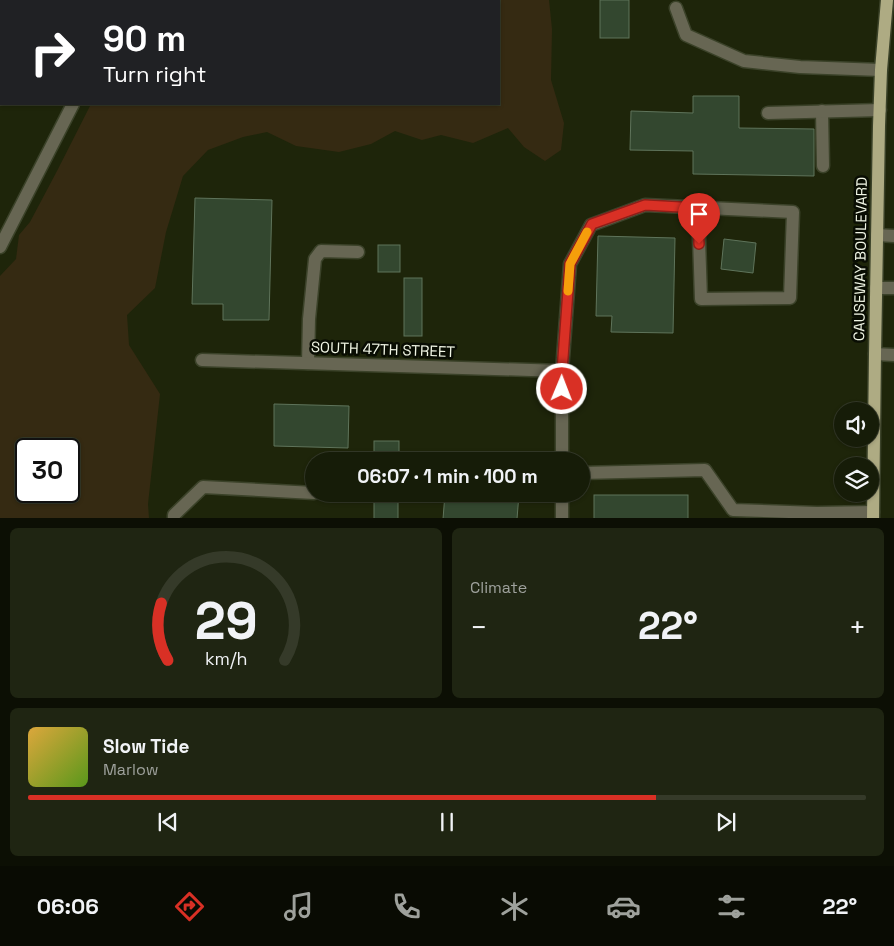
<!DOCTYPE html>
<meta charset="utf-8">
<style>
body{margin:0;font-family:"Space Grotesk",sans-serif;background:#1f2512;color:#f1f3f6;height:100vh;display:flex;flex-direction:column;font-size:19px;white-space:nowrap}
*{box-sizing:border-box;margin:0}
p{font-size:16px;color:#9ea19c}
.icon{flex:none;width:28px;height:28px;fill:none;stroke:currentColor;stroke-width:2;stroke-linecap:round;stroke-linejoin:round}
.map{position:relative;height:518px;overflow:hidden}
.drawer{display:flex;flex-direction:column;gap:10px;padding:10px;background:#0c0f04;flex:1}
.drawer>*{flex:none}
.top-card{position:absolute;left:0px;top:0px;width:500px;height:105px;box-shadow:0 1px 4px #0004,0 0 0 1px #353a29;background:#202124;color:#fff;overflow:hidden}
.fabs{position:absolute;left:834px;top:402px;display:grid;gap:10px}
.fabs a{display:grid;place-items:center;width:45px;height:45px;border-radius:50%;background:#161c08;box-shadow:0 1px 4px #0004,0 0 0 1px #353a29;font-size:25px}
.speed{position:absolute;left:15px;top:438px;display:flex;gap:10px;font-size:25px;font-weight:700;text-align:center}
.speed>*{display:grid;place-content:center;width:65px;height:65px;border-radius:50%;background:#161c08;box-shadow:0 1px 4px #0004,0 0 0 1px #353a29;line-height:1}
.speed .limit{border:2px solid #111;border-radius:8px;background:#fff;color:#111}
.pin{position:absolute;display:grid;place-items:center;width:42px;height:42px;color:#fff;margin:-51px -21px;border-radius:50% 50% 50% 0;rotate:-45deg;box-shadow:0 0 5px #0007}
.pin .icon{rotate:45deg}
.me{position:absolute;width:55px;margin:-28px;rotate:1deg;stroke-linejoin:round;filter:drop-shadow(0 0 4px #0008)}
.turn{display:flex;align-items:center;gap:18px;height:105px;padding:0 20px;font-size:22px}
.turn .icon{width:65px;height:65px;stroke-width:2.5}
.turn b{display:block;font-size:35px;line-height:42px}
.big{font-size:38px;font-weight:800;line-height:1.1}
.drawer .tile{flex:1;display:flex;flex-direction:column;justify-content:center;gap:8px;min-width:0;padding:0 18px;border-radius:8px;background:#1f2512}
.drawer .dial{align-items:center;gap:0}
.dial svg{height:130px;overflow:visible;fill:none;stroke:#353a29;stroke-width:7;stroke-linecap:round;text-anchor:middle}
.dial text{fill:#f1f3f6;stroke:none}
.song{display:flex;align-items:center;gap:15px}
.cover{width:60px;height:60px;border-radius:8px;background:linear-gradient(135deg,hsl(40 70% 55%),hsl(90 70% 35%))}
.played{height:5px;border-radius:2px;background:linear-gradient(90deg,#d93025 75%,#353a29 75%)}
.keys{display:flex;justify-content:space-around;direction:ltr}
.heat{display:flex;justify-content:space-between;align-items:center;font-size:28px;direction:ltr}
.drawer .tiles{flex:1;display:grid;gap:10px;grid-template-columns:1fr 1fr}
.tile:last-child{grid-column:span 2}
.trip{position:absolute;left:305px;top:452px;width:285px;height:50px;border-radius:25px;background:#161c08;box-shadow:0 1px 4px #0004,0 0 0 1px #353a29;font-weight:800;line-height:50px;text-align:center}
.menu{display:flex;height:80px;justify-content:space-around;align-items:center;background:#090b03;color:#9ea19c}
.menu .icon{width:35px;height:35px}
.menu .selected{color:#d93025}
.menu b{font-size:22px;color:#f1f3f6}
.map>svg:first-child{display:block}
.green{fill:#352a12;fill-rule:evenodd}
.building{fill:#33472f;stroke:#5f745b}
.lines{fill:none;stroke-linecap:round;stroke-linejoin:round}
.service-casing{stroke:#3b4229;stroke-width:15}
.minor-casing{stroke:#3b4229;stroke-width:15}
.primary-casing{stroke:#3b4229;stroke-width:15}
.service{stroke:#676653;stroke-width:12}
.minor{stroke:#676653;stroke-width:12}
.primary{stroke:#aeab83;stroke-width:12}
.route-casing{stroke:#8d1f18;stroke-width:12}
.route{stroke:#d93025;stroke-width:9}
.slow{stroke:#f59e0b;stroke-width:9}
.labels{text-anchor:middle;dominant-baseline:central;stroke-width:5;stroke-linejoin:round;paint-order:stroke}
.street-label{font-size:15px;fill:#f0f5e4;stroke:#090d03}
</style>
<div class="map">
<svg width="894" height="519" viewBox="0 0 894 519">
<rect width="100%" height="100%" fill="#1e250a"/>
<path class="green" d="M 142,0 L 549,0 L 552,29 L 551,80 L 564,123 L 561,150 L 545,161 L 524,147 L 508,128 L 473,143 L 441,135 L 422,140 L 395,131 L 371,144 L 339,152 L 296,146 L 267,132 L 243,137 L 208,150 L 183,176 L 166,232 L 155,288 L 127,315 L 129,345 L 160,394 L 148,504 L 149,518 L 0,518 L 0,276 L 16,259 L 19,235 L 30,222 L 57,171 L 91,104 L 499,104 L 499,1 L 141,1 ZM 26,449 L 69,449 L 69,491 L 26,491 Z"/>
<g class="building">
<rect x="600" y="0" width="29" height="38"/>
<path d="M 693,96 L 739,96 L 739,128 L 814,129 L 814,176 L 693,174 L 693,151 L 630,150 L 631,111 L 693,113 Z"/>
<path d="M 195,198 L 272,200 L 269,320 L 223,320 L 223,304 L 192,304 Z"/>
<path d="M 598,236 L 675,238 L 673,333 L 611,332 L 612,316 L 596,316 Z"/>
<path d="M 724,239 L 756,243 L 753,273 L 721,269 Z"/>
<rect x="378" y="245" width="22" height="27"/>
<rect x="404" y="278" width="18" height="58"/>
<path d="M 274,404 L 349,406 L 348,448 L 274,446 Z"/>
<rect x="374" y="441" width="25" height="20"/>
<rect x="374" y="494" width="24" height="25"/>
<path d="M 445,494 L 519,494 L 517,519 L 443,519 Z"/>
<rect x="594" y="495" width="94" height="24"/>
</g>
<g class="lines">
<defs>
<g id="service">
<path d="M 120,1 L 120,0"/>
<path d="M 676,8 L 686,35 L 744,61 L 800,67 L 881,70"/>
<path d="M 822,111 L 823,166"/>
<path d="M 768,113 L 880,110"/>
<path d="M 877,235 L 894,236"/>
<path d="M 0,247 L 73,104"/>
<path d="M 876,288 L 894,288"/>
<path d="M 308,363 L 309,319 L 315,259 L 321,251 L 358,252"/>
<path d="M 562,371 L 570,264 L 591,225 L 645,205 L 793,212 L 790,298 L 701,299 L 698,208"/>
<path d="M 581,473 L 705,470 L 733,510 L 817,513 L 873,512"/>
<path d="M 333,494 L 340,494"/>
<path d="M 174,519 L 174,515 L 203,487 L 314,493"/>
</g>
<g id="minor">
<path d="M 875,354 L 894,355"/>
<path d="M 202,360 L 562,371 L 562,461"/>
<path d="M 562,519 L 562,494"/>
</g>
<path id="primary" d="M 873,519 L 875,354 L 879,126 L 881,70 L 887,0"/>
</defs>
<use href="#service" class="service-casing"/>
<use href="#minor" class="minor-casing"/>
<use href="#primary" class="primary-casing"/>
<use href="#service" class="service"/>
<use href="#minor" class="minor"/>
<use href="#primary" class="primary"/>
</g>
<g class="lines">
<defs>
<path id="route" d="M 562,389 L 562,371 L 570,264 L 592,224 L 645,205 L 698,208 L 699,244"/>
</defs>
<use href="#route" class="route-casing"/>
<use href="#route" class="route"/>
<path class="slow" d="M 568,291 L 570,264 L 587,232"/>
</g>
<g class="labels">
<g class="street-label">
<text transform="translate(860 259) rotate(-89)">CAUSEWAY BOULEVARD</text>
<text transform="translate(383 349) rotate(2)">SOUTH 47TH STREET</text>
</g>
</g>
</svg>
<div class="fabs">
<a><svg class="icon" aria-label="sound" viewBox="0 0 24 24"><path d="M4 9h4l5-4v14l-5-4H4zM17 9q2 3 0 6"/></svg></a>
<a><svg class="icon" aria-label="layers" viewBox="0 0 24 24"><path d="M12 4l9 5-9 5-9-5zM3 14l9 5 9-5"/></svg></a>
</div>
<div class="speed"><div class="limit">30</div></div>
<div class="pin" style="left:699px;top:244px;background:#d93025"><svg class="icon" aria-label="arrive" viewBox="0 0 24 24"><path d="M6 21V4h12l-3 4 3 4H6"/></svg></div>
<svg class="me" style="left:562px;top:389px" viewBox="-20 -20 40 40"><circle r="17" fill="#d93025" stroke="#fff" stroke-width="3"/><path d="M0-11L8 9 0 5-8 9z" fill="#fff"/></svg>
<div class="trip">06:07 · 1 min · 100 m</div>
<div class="top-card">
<div class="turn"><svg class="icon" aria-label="right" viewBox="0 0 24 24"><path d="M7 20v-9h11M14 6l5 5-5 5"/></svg><div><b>90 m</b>Turn right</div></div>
</div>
</div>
<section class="drawer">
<div class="tiles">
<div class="tile dial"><svg viewBox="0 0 100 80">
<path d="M14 69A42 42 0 1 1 86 69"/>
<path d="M14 69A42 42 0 0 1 10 34" stroke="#d93025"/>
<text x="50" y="56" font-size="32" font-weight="700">29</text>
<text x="50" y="72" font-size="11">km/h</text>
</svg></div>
<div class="tile"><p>Climate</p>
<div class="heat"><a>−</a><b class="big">22°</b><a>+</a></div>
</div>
<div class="tile">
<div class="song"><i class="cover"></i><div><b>Slow Tide</b><p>Marlow</p></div></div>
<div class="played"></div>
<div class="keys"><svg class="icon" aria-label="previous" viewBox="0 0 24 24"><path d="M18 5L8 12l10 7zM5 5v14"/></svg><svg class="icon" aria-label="pause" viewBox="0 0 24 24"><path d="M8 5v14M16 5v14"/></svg><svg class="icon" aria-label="next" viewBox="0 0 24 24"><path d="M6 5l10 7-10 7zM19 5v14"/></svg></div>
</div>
</div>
</section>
<nav class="menu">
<b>06:06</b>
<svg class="icon selected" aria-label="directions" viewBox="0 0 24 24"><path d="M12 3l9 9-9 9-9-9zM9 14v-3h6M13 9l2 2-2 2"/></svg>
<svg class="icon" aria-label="music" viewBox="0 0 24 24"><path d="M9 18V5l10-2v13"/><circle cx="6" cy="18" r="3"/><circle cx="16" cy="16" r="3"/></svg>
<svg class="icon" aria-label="phone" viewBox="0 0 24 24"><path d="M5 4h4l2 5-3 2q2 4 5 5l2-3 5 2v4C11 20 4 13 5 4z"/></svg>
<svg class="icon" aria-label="climate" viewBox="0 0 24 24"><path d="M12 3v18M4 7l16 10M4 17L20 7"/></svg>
<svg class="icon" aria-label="car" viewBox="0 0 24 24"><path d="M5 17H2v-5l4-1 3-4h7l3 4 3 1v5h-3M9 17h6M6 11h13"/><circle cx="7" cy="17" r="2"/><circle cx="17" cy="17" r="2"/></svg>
<svg class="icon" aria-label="filters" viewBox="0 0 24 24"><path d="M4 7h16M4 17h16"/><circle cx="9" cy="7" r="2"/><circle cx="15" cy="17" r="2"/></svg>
<b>22°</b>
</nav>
